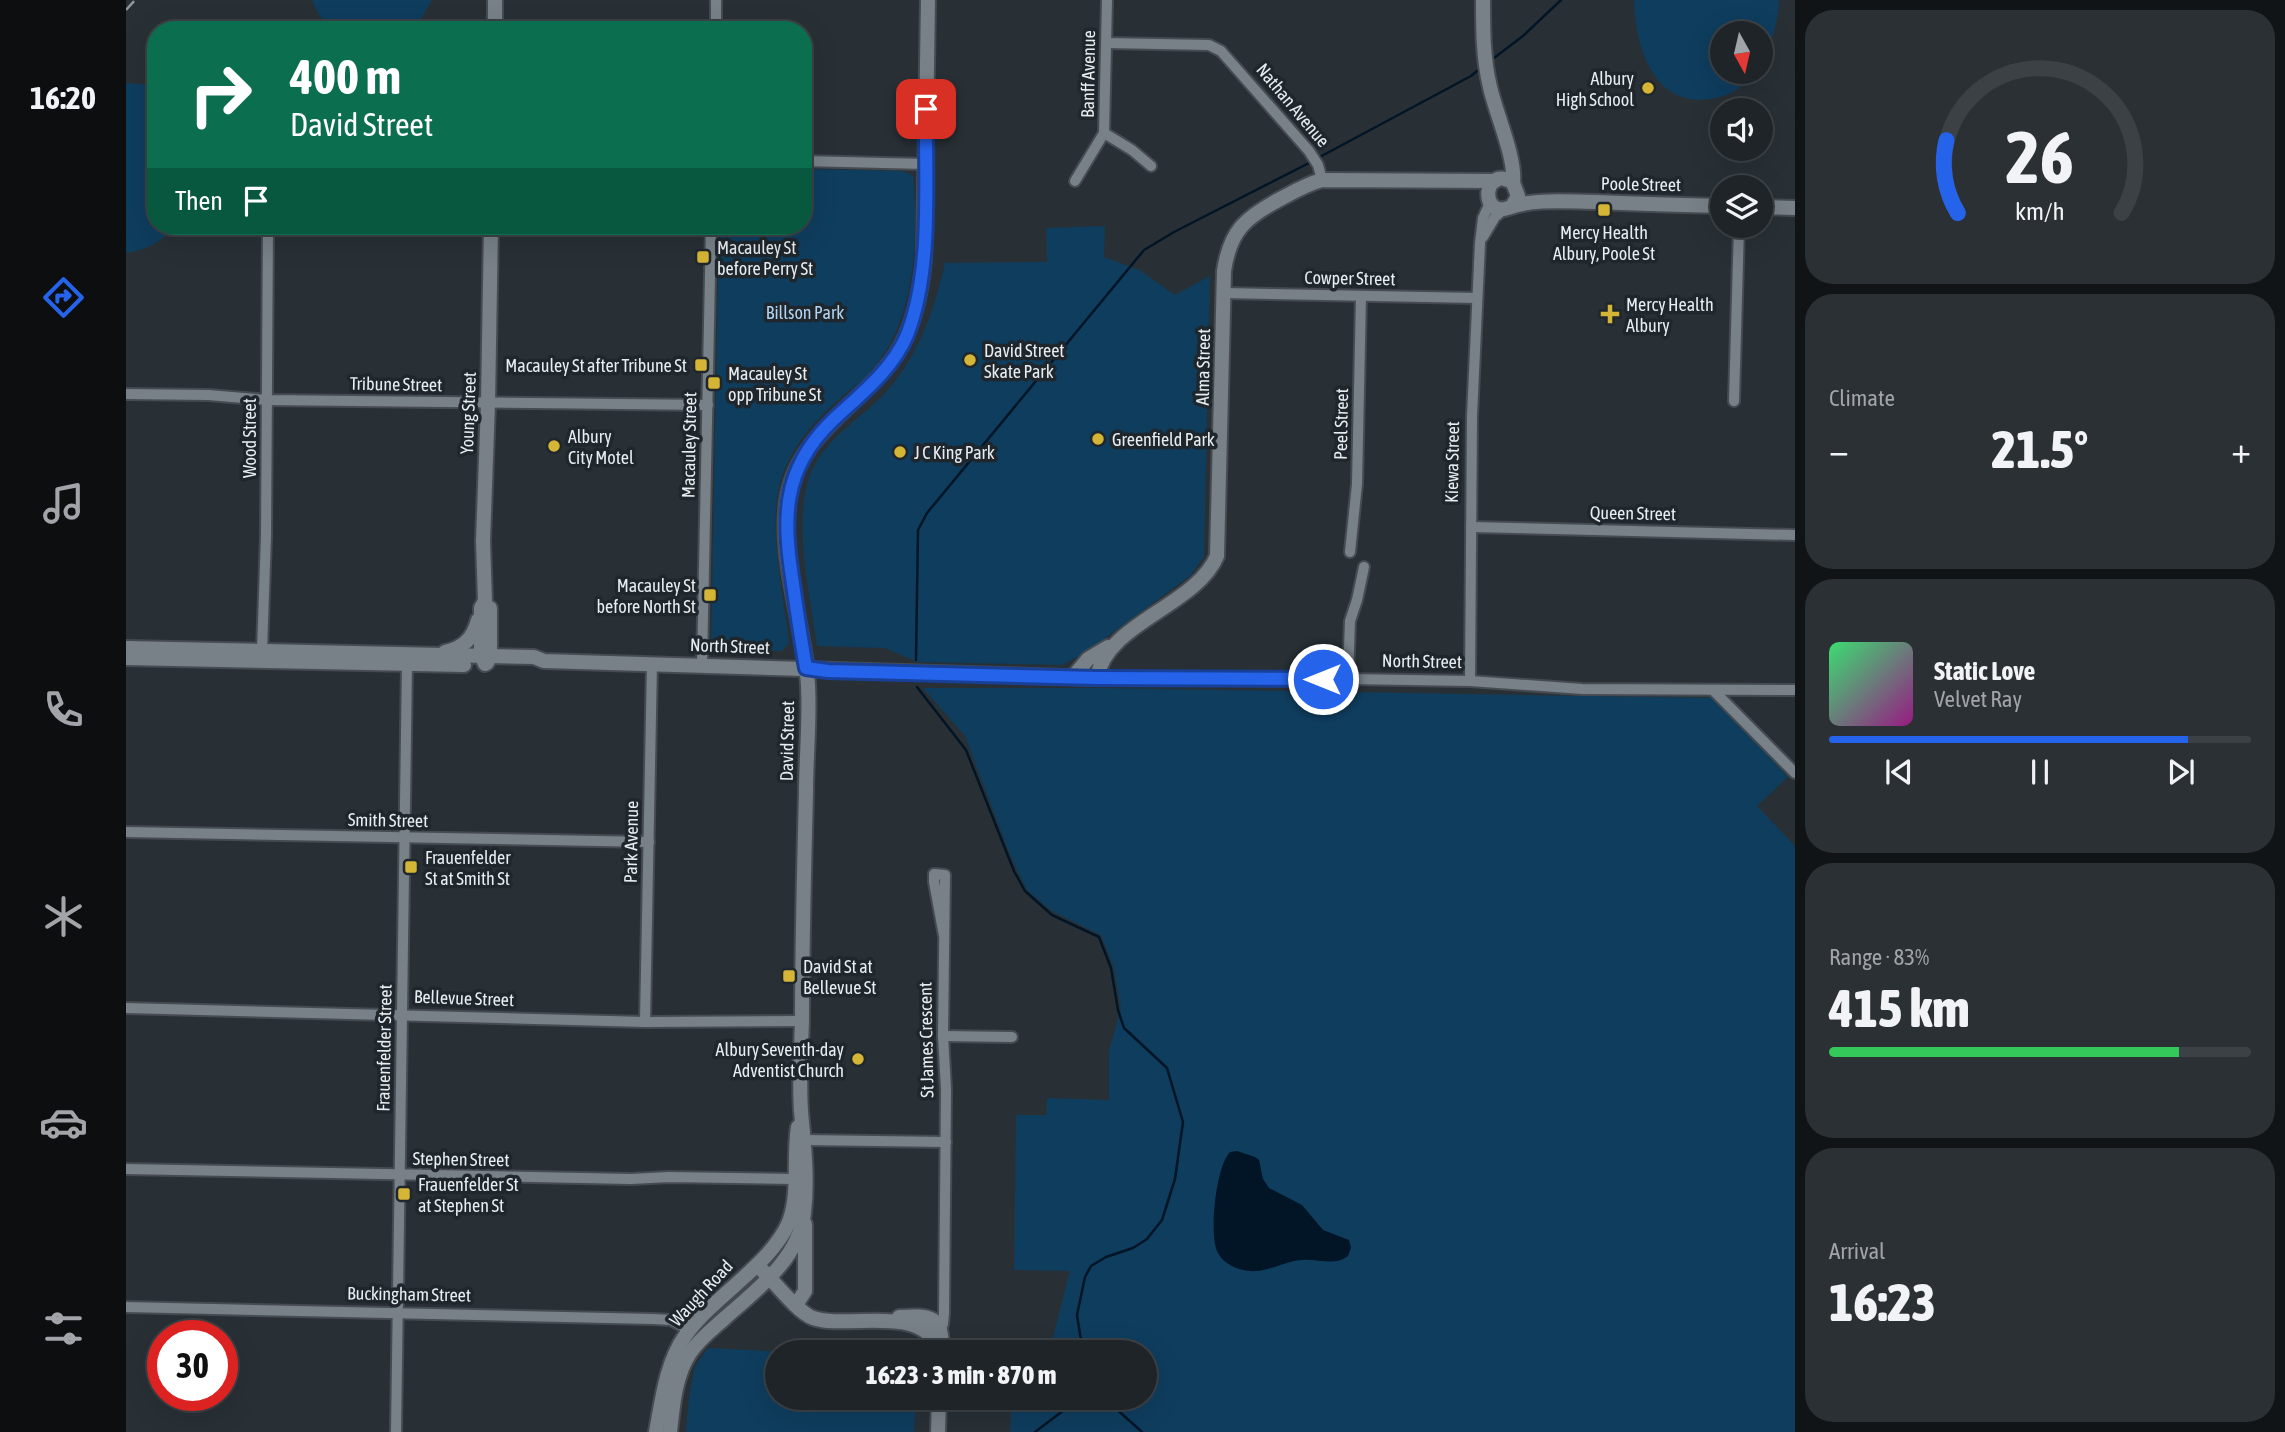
<!DOCTYPE html>
<meta charset="utf-8">
<style>
body{margin:0;font-family:"Asap Condensed",sans-serif;background:#2b3034;color:#f1f3f6;height:100vh;display:flex;flex-direction:column;font-size:26px;white-space:nowrap}
*{box-sizing:border-box;margin:0}
p{font-size:23px;color:#a1a4a8}
.icon{flex:none;width:38px;height:38px;fill:none;stroke:currentColor;stroke-width:2;stroke-linecap:round;stroke-linejoin:round}
.map{position:relative;flex:1;overflow:hidden}
.details{display:flex;flex-direction:column;gap:10px;padding:10px;background:#101416;width:490px}
.details>*{flex:none}
.hud{position:absolute;left:21px;top:21px;width:665px;height:214px;border-radius:28px;box-shadow:0 7px 28px #0002,0 0 0 2px #3c4145;background:#0b6e4f;color:#fff;overflow:hidden}
.needle{width:46px;rotate:172deg}
.buttons{position:absolute;left:1584px;top:21px;display:grid;gap:14px}
.buttons a{display:grid;place-items:center;width:63px;height:63px;border-radius:50%;background:#1e2428;box-shadow:0 7px 28px #0002,0 0 0 2px #3c4145;font-size:35px}
.speed{position:absolute;left:21px;top:1320px;display:flex;gap:14px;font-size:35px;font-weight:700;text-align:center}
.speed>*{display:grid;place-content:center;width:91px;height:91px;border-radius:50%;background:#1e2428;box-shadow:0 7px 28px #0002,0 0 0 2px #3c4145;line-height:1}
.speed .limit{border:10px solid #d22;background:#fff;color:#111}
.pin{position:absolute;display:grid;place-items:center;width:60px;height:60px;color:#fff;margin:-30px;border-radius:14px;box-shadow:0 4px 10px #0006}
.me{position:absolute;width:77px;margin:-38px;rotate:270deg;stroke-linejoin:round;filter:drop-shadow(0 0 5px #0008)}
.turn{display:flex;align-items:center;gap:24px;height:147px;padding:0 28px;font-size:32px}
.turn .icon{width:91px;height:91px;stroke-width:2.5}
.turn b{display:block;font-size:49px;line-height:60px}
.then{display:flex;align-items:center;height:66px;padding:0 28px;background:#0003;gap:14px;font-size:26px}
.big{font-size:52px;font-weight:800;line-height:1.1}
.details .tile{flex:1;display:flex;flex-direction:column;justify-content:center;gap:10px;min-width:0;padding:0 24px;border-radius:28px;background:#2b3034}
.details .dial{align-items:center;gap:0}
.dial svg{height:182px;overflow:visible;fill:none;stroke:#3c4145;stroke-width:7;stroke-linecap:round;text-anchor:middle}
.dial text{fill:#f1f3f6;stroke:none}
.song{display:flex;align-items:center;gap:21px}
.cover{width:84px;height:84px;border-radius:10px;background:linear-gradient(135deg,hsl(140 70% 55%),hsl(310 70% 35%))}
.played{height:7px;border-radius:4px;background:linear-gradient(90deg,#2563eb 85%,#3c4145 85%)}
.keys{display:flex;justify-content:space-around;direction:ltr}
.heat{display:flex;justify-content:space-between;align-items:center;font-size:38px;direction:ltr}
.charge{height:10px;border-radius:5px;background:linear-gradient(90deg,#34c759 83%,#3c4145 0)}
.trip{position:absolute;left:639px;top:1340px;width:392px;height:70px;border-radius:35px;background:#1e2428;box-shadow:0 7px 28px #0002,0 0 0 2px #3c4145;font-weight:800;line-height:70px;text-align:center}
main{display:flex;flex:1;min-height:0}
.dock{display:flex;flex-direction:column;width:126px;justify-content:space-around;align-items:center;background:#0c0e10;color:#a1a4a8}
.dock .icon{width:49px;height:49px}
.dock .active{color:#2563eb}
.dock b{font-size:32px;color:#f1f3f6}
.map>svg:first-child{display:block}
.green{fill:#0f3d5e}
.water{fill:#011526}
.lines{fill:none;stroke-linecap:round;stroke-linejoin:round}
.stream{stroke:#011526;stroke-width:2.5}
.street-casing{stroke:#454b51;stroke-width:14}
.secondary-casing{stroke:#454b51;stroke-width:18}
.street{stroke:#788188;stroke-width:10}
.secondary{stroke:#788188;stroke-width:14}
.rail{stroke:#91979c;stroke-width:2.5;stroke-dasharray:12 12;stroke-linecap:butt}
.route-casing{stroke:#184099;stroke-width:18}
.route{stroke:#2563eb;stroke-width:12}
.poi-dot{fill:#d5b535;stroke:#1f262c;stroke-width:2.5}
.labels{text-anchor:middle;dominant-baseline:central;stroke-width:7;stroke-linejoin:round;paint-order:stroke}
.street-label{font-size:18px;fill:#e8edf1;stroke:#1f262c}
.poi-label{font-size:18px;fill:#e8edf1;stroke:#1f262c;text-anchor:start}
.park-label{font-size:18px;fill:#b0d4f2;stroke:#1f262c}
</style>
<main>
<nav class="dock">
<b>16:20</b>
<svg class="icon active" aria-label="directions" viewBox="0 0 24 24"><path d="M12 3l9 9-9 9-9-9zM9 14v-3h6M13 9l2 2-2 2"/></svg>
<svg class="icon" aria-label="music" viewBox="0 0 24 24"><path d="M9 18V5l10-2v13"/><circle cx="6" cy="18" r="3"/><circle cx="16" cy="16" r="3"/></svg>
<svg class="icon" aria-label="phone" viewBox="0 0 24 24"><path d="M5 4h4l2 5-3 2q2 4 5 5l2-3 5 2v4C11 20 4 13 5 4z"/></svg>
<svg class="icon" aria-label="climate" viewBox="0 0 24 24"><path d="M12 3v18M4 7l16 10M4 17L20 7"/></svg>
<svg class="icon" aria-label="car" viewBox="0 0 24 24"><path d="M5 17H2v-5l4-1 3-4h7l3 4 3 1v5h-3M9 17h6M6 11h13"/><circle cx="7" cy="17" r="2"/><circle cx="17" cy="17" r="2"/></svg>
<svg class="icon" aria-label="filters" viewBox="0 0 24 24"><path d="M4 7h16M4 17h16"/><circle cx="9" cy="7" r="2"/><circle cx="15" cy="17" r="2"/></svg>
</nav>
<div class="map">
<svg width="1669" height="1432" viewBox="0 0 1669 1432">
<rect width="100%" height="100%" fill="#283036"/>
<g class="green">
<path d="M 186,0 L 306,0 L 292,24 L 282,30 C 269,30 219,33 210,30 C 198,25 190,11 186,0 Z"/>
<path d="M 1508,0 L 1653,0 C 1652,23 1646,43 1635,63 L 1634,33 L 1596,33 L 1596,72 L 1629,72 C 1619,86 1606,95 1589,98 C 1529,111 1509,48 1508,0 Z"/>
<path d="M 4,83 L 30,86 L 30,226 L 49,226 C 35,242 21,250 0,253 L 0,84 Z"/>
<path d="M 677,169 L 777,171 L 787,176 C 793,239 789,321 746,370 C 738,379 727,387 718,395 C 690,419 664,446 654,484 C 642,529 658,596 663,643 L 656,651 L 593,649 L 585,642 L 593,226 L 677,226 Z"/>
<path d="M 979,226 L 978,257 L 1013,270 L 1049,295 L 1084,276 L 1078,557 L 1064,576 L 959,653 L 936,665 L 791,662 L 759,648 L 691,646 C 684,596 668,529 682,481 C 695,437 740,418 766,385 C 795,349 809,307 819,263 L 921,262 L 920,228 Z"/>
<path d="M 797,688 L 973,688 L 1589,698 L 1662,777 L 1631,806 L 1669,846 L 1669,1432 L 884,1432 L 885,1411 L 908,1411 L 911,1398 L 1018,1398 L 1018,1353 L 923,1353 L 944,1271 L 888,1270 L 890,1115 L 920,1115 L 921,1098 L 983,1100 L 983,1050 L 995,1009 L 988,967 L 975,935 L 926,911 L 901,890 L 883,852 L 839,736 Z"/>
<path d="M 582,1348 L 681,1353 L 651,1353 L 651,1398 L 790,1398 L 788,1432 L 560,1432 L 563,1397 L 569,1366 Z"/>
</g>
<path class="water" d="M 1111,1151 L 1129,1157 L 1133,1160 L 1137,1179 L 1143,1188 L 1176,1205 L 1197,1230 L 1223,1240 L 1225,1248 L 1222,1256 C 1207,1267 1192,1258 1175,1260 C 1155,1262 1138,1275 1117,1270 C 1107,1268 1095,1261 1091,1251 C 1083,1233 1090,1166 1104,1152 Z"/>
<g class="lines">
<g class="stream">
<path d="M 1364,61 L 1397,36 L 1435,0"/>
<path d="M 1190,159 L 1345,76 L 1356,67"/>
<path d="M 790,660 L 792,530 L 801,513 L 1018,250 L 1048,232 L 1185,162"/>
<path d="M 791,687 L 840,750 L 888,871 L 899,891 L 926,915 L 973,937 L 985,968 L 992,1010 L 998,1028 L 1041,1068 L 1057,1122 L 1049,1179 L 1036,1220 L 1021,1239 L 1007,1248 L 980,1257 L 965,1266 L 959,1277 L 951,1315 L 957,1353"/>
<path d="M 978,1398 L 1016,1432"/>
<path d="M 909,1432 L 946,1404 L 951,1398"/>
</g>
<defs>
<g id="street">
<path d="M 981,0 L 978,133 L 1006,150 L 1025,166"/>
<path d="M 590,30 L 590,0"/>
<path d="M 981,43 L 1083,45 L 1095,51 L 1183,151 L 1192,165 L 1196,180"/>
<path d="M 677,161 L 799,164"/>
<path d="M 949,181 L 978,133"/>
<path d="M 1357,237 L 1369,217 L 1378,209"/>
<path d="M 1097,293 L 1351,298"/>
<path d="M 0,394 L 82,395 L 141,400 L 582,405"/>
<path d="M 1608,401 L 1613,226"/>
<path d="M 1345,527 L 1669,535"/>
<path d="M 1224,552 L 1231,484 L 1235,296"/>
<path d="M 136,651 L 140,536 L 142,226"/>
<path d="M 576,665 L 585,226"/>
<path d="M 971,678 L 1222,679 L 1344,681 L 1456,689 L 1669,690"/>
<path d="M 1222,679 L 1224,621 L 1231,600 L 1238,567"/>
<path d="M 1344,681 L 1346,416 L 1354,243 L 1357,218 L 1364,203"/>
<path d="M 1588,691 L 1669,773"/>
<path d="M 0,832 L 523,842"/>
<path d="M 0,1008 L 519,1022 L 676,1021"/>
<path d="M 519,1022 L 526,663"/>
<path d="M 817,1036 L 886,1037"/>
<path d="M 679,1140 L 820,1142"/>
<path d="M 0,1169 L 505,1179 L 543,1177 L 669,1179"/>
<path d="M 0,1307 L 527,1319 L 545,1320 L 564,1330"/>
<path d="M 811,1330 L 817,1324 L 818,1313 L 820,1089 L 817,1036 L 819,875 L 808,874 L 808,882 L 818,936"/>
<path d="M 270,1432 L 281,664"/>
</g>
<g id="secondary">
<path d="M 1357,0 C 1357,30 1357,58 1364,87 C 1370,114 1390,158 1387,183"/>
<path d="M 369,30 L 369,0"/>
<path d="M 1387,205 L 1392,196 L 1387,183 C 1357,163 1353,218 1382,208 C 1409,198 1443,202 1472,202 C 1514,204 1555,205 1596,206"/>
<path d="M 1634,207 L 1669,208"/>
<path d="M 0,648 L 408,657 L 418,661 L 971,678 C 980,623 1070,606 1091,556 L 1098,271 C 1104,230 1120,217 1156,198 C 1169,191 1181,184 1196,180 L 1369,181"/>
<path d="M 319,652 C 338,648 347,638 352,620"/>
<path d="M 0,658 L 338,665"/>
<path d="M 361,663 L 364,656 L 364,608"/>
<path d="M 359,664 L 355,655 L 355,608 L 359,601 L 357,541 L 362,403 L 365,226"/>
<path d="M 947,677 L 962,659 L 982,647"/>
<path d="M 636,1270 C 649,1282 671,1312 687,1318 C 723,1330 802,1302 813,1353"/>
<path d="M 670,1305 L 679,1291 L 679,1224"/>
<path d="M 773,1317 C 804,1315 819,1316 815,1352"/>
<path d="M 530,1432 C 536,1400 540,1363 559,1336 C 586,1297 645,1265 663,1222 C 674,1193 667,1157 672,1127"/>
<path d="M 544,1432 C 547,1405 549,1376 564,1353 C 574,1338 588,1328 600,1317 C 632,1289 674,1257 678,1213 C 682,1179 678,1144 675,1111 C 673,1082 675,1051 676,1022 C 676,945 678,869 680,793 C 680,757 684,720 682,685 C 678,622 651,558 662,495 C 674,433 736,404 769,356 C 788,328 795,292 798,259 L 802,0"/>
<path d="M 812,1432 L 813,1398"/>
</g>
</defs>
<use href="#street" class="street-casing"/>
<use href="#secondary" class="secondary-casing"/>
<use href="#street" class="street"/>
<use href="#secondary" class="secondary"/>
<path class="rail" d="M 0,10 L 9,0"/>
</g>
<g class="lines">
<defs>
<path id="route" d="M 800,109 C 799,180 807,269 781,335 C 766,371 732,396 705,422 C 655,471 657,520 667,584 C 671,612 675,640 680,668 L 702,671 L 971,678 L 1197,679"/>
</defs>
<use href="#route" class="route-casing"/>
<use href="#route" class="route"/>
</g>
<g class="poi-dot">
<circle cx="1522" cy="88" r="7"/>
<rect x="1471" y="203" width="14" height="14" rx="3.5"/>
<rect x="570" y="250" width="14" height="14" rx="3.5"/>
<path d="M1480.5 303.5h7v7h7v7h-7v7h-7v-7h-7v-7h7z"/>
<circle cx="844" cy="360" r="7"/>
<rect x="568" y="358" width="14" height="14" rx="3.5"/>
<rect x="581" y="376" width="14" height="14" rx="3.5"/>
<circle cx="972" cy="439" r="7"/>
<circle cx="428" cy="446" r="7"/>
<circle cx="774" cy="452" r="7"/>
<rect x="577" y="588" width="14" height="14" rx="3.5"/>
<rect x="278" y="860" width="14" height="14" rx="3.5"/>
<rect x="656" y="969" width="14" height="14" rx="3.5"/>
<circle cx="732" cy="1059" r="7"/>
<rect x="271" y="1187" width="14" height="14" rx="3.5"/>
</g>
<g class="labels">
<g class="street-label">
<text transform="translate(962 74) rotate(-89)">Banff Avenue</text>
<text transform="translate(1167 105) rotate(50)">Nathan Avenue</text>
<text transform="translate(1515 184) rotate(1)">Poole Street</text>
<text transform="translate(1224 278) rotate(1)">Cowper Street</text>
<text transform="translate(1077 367) rotate(-89)">Alma Street</text>
<text transform="translate(270 384) rotate(1)">Tribune Street</text>
<text transform="translate(342 413) rotate(-88)">Young Street</text>
<text transform="translate(1215 424) rotate(-89)">Peel Street</text>
<text transform="translate(123 438) rotate(-90)">Wood Street</text>
<text transform="translate(563 445) rotate(-89)">Macauley Street</text>
<text transform="translate(1326 462) rotate(-89)">Kiewa Street</text>
<text transform="translate(1507 513) rotate(1)">Queen Street</text>
<text transform="translate(604 646) rotate(2)">North Street</text>
<text transform="translate(1296 661) rotate(1)">North Street</text>
<text transform="translate(661 741) rotate(-89)">David Street</text>
<text transform="translate(262 820) rotate(1)">Smith Street</text>
<text transform="translate(505 842) rotate(-89)">Park Avenue</text>
<text transform="translate(338 998) rotate(2)">Bellevue Street</text>
<text transform="translate(800 1040) rotate(-91)">St James Crescent</text>
<text transform="translate(258 1048) rotate(-89)">Frauenfelder Street</text>
<text transform="translate(335 1159) rotate(1)">Stephen Street</text>
<text transform="translate(575 1293) rotate(-47)">Waugh Road</text>
<text transform="translate(283 1294) rotate(1)">Buckingham Street</text>
</g>
<g class="poi-label">
<text x="1508" y="78" text-anchor="end">Albury<tspan x="1508" dy="21">High School</tspan></text>
<text x="1478" y="232" text-anchor="middle">Mercy Health<tspan x="1478" dy="21">Albury, Poole St</tspan></text>
<text x="591" y="247">Macauley St<tspan x="591" dy="21">before Perry St</tspan></text>
<text x="1500" y="304">Mercy Health<tspan x="1500" dy="21">Albury</tspan></text>
<text x="858" y="350">David Street<tspan x="858" dy="21">Skate Park</tspan></text>
<text x="561" y="365" text-anchor="end">Macauley St after Tribune St</text>
<text x="602" y="373">Macauley St<tspan x="602" dy="21">opp Tribune St</tspan></text>
<text x="442" y="436">Albury<tspan x="442" dy="21">City Motel</tspan></text>
<text x="986" y="439">Greenfield Park</text>
<text x="788" y="452">J C King Park</text>
<text x="570" y="585" text-anchor="end">Macauley St<tspan x="570" dy="21">before North St</tspan></text>
<text x="299" y="857">Frauenfelder<tspan x="299" dy="21">St at Smith St</tspan></text>
<text x="677" y="966">David St at<tspan x="677" dy="21">Bellevue St</tspan></text>
<text x="718" y="1049" text-anchor="end">Albury Seventh-day<tspan x="718" dy="21">Adventist Church</tspan></text>
<text x="292" y="1184">Frauenfelder St<tspan x="292" dy="21">at Stephen St</tspan></text>
</g>
<g class="park-label">
<text x="679" y="312">Billson Park</text>
</g>
</g>
</svg>
<div class="buttons">
<a><svg class="needle" viewBox="-14 -14 28 28"><path d="M0-13l5 13h-10z" fill="#e53935"/><path d="M0 13l5-13h-10z" fill="#a1a4a8"/></svg></a>
<a><svg class="icon" aria-label="sound" viewBox="0 0 24 24"><path d="M4 9h4l5-4v14l-5-4H4zM17 9q2 3 0 6"/></svg></a>
<a><svg class="icon" aria-label="layers" viewBox="0 0 24 24"><path d="M12 4l9 5-9 5-9-5zM3 14l9 5 9-5"/></svg></a>
</div>
<div class="speed"><div class="limit">30</div></div>
<div class="pin" style="left:800px;top:109px;background:#d93025"><svg class="icon" aria-label="arrive" viewBox="0 0 24 24"><path d="M6 21V4h12l-3 4 3 4H6"/></svg></div>
<svg class="me" style="left:1197px;top:679px" viewBox="-20 -20 40 40"><circle r="17" fill="#2563eb" stroke="#fff" stroke-width="3"/><path d="M0-11L8 9 0 5-8 9z" fill="#fff"/></svg>
<div class="trip">16:23 · 3 min · 870 m</div>
<div class="hud">
<div class="turn"><svg class="icon" aria-label="right" viewBox="0 0 24 24"><path d="M7 20v-9h11M14 6l5 5-5 5"/></svg><div><b>400 m</b>David Street</div></div>
<div class="then">Then<svg class="icon" aria-label="arrive" viewBox="0 0 24 24"><path d="M6 21V4h12l-3 4 3 4H6"/></svg></div>
</div>
</div>
<section class="details">
<div class="tile dial"><svg viewBox="0 0 100 80">
<path d="M14 69A42 42 0 1 1 86 69"/>
<path d="M14 69A42 42 0 0 1 9 37" stroke="#2563eb"/>
<text x="50" y="56" font-size="32" font-weight="700">26</text>
<text x="50" y="72" font-size="11">km/h</text>
</svg></div>
<div class="tile"><p>Climate</p>
<div class="heat"><a>−</a><b class="big">21.5°</b><a>+</a></div>
</div>
<div class="tile">
<div class="song"><i class="cover"></i><div><b>Static Love</b><p>Velvet Ray</p></div></div>
<div class="played"></div>
<div class="keys"><svg class="icon" aria-label="previous" viewBox="0 0 24 24"><path d="M18 5L8 12l10 7zM5 5v14"/></svg><svg class="icon" aria-label="pause" viewBox="0 0 24 24"><path d="M8 5v14M16 5v14"/></svg><svg class="icon" aria-label="next" viewBox="0 0 24 24"><path d="M6 5l10 7-10 7zM19 5v14"/></svg></div>
</div>
<div class="tile"><p>Range · 83%</p><b class="big">415 km</b><div class="charge"></div></div>
<div class="tile"><p>Arrival</p><b class="big">16:23</b></div>
</section>
</main>
